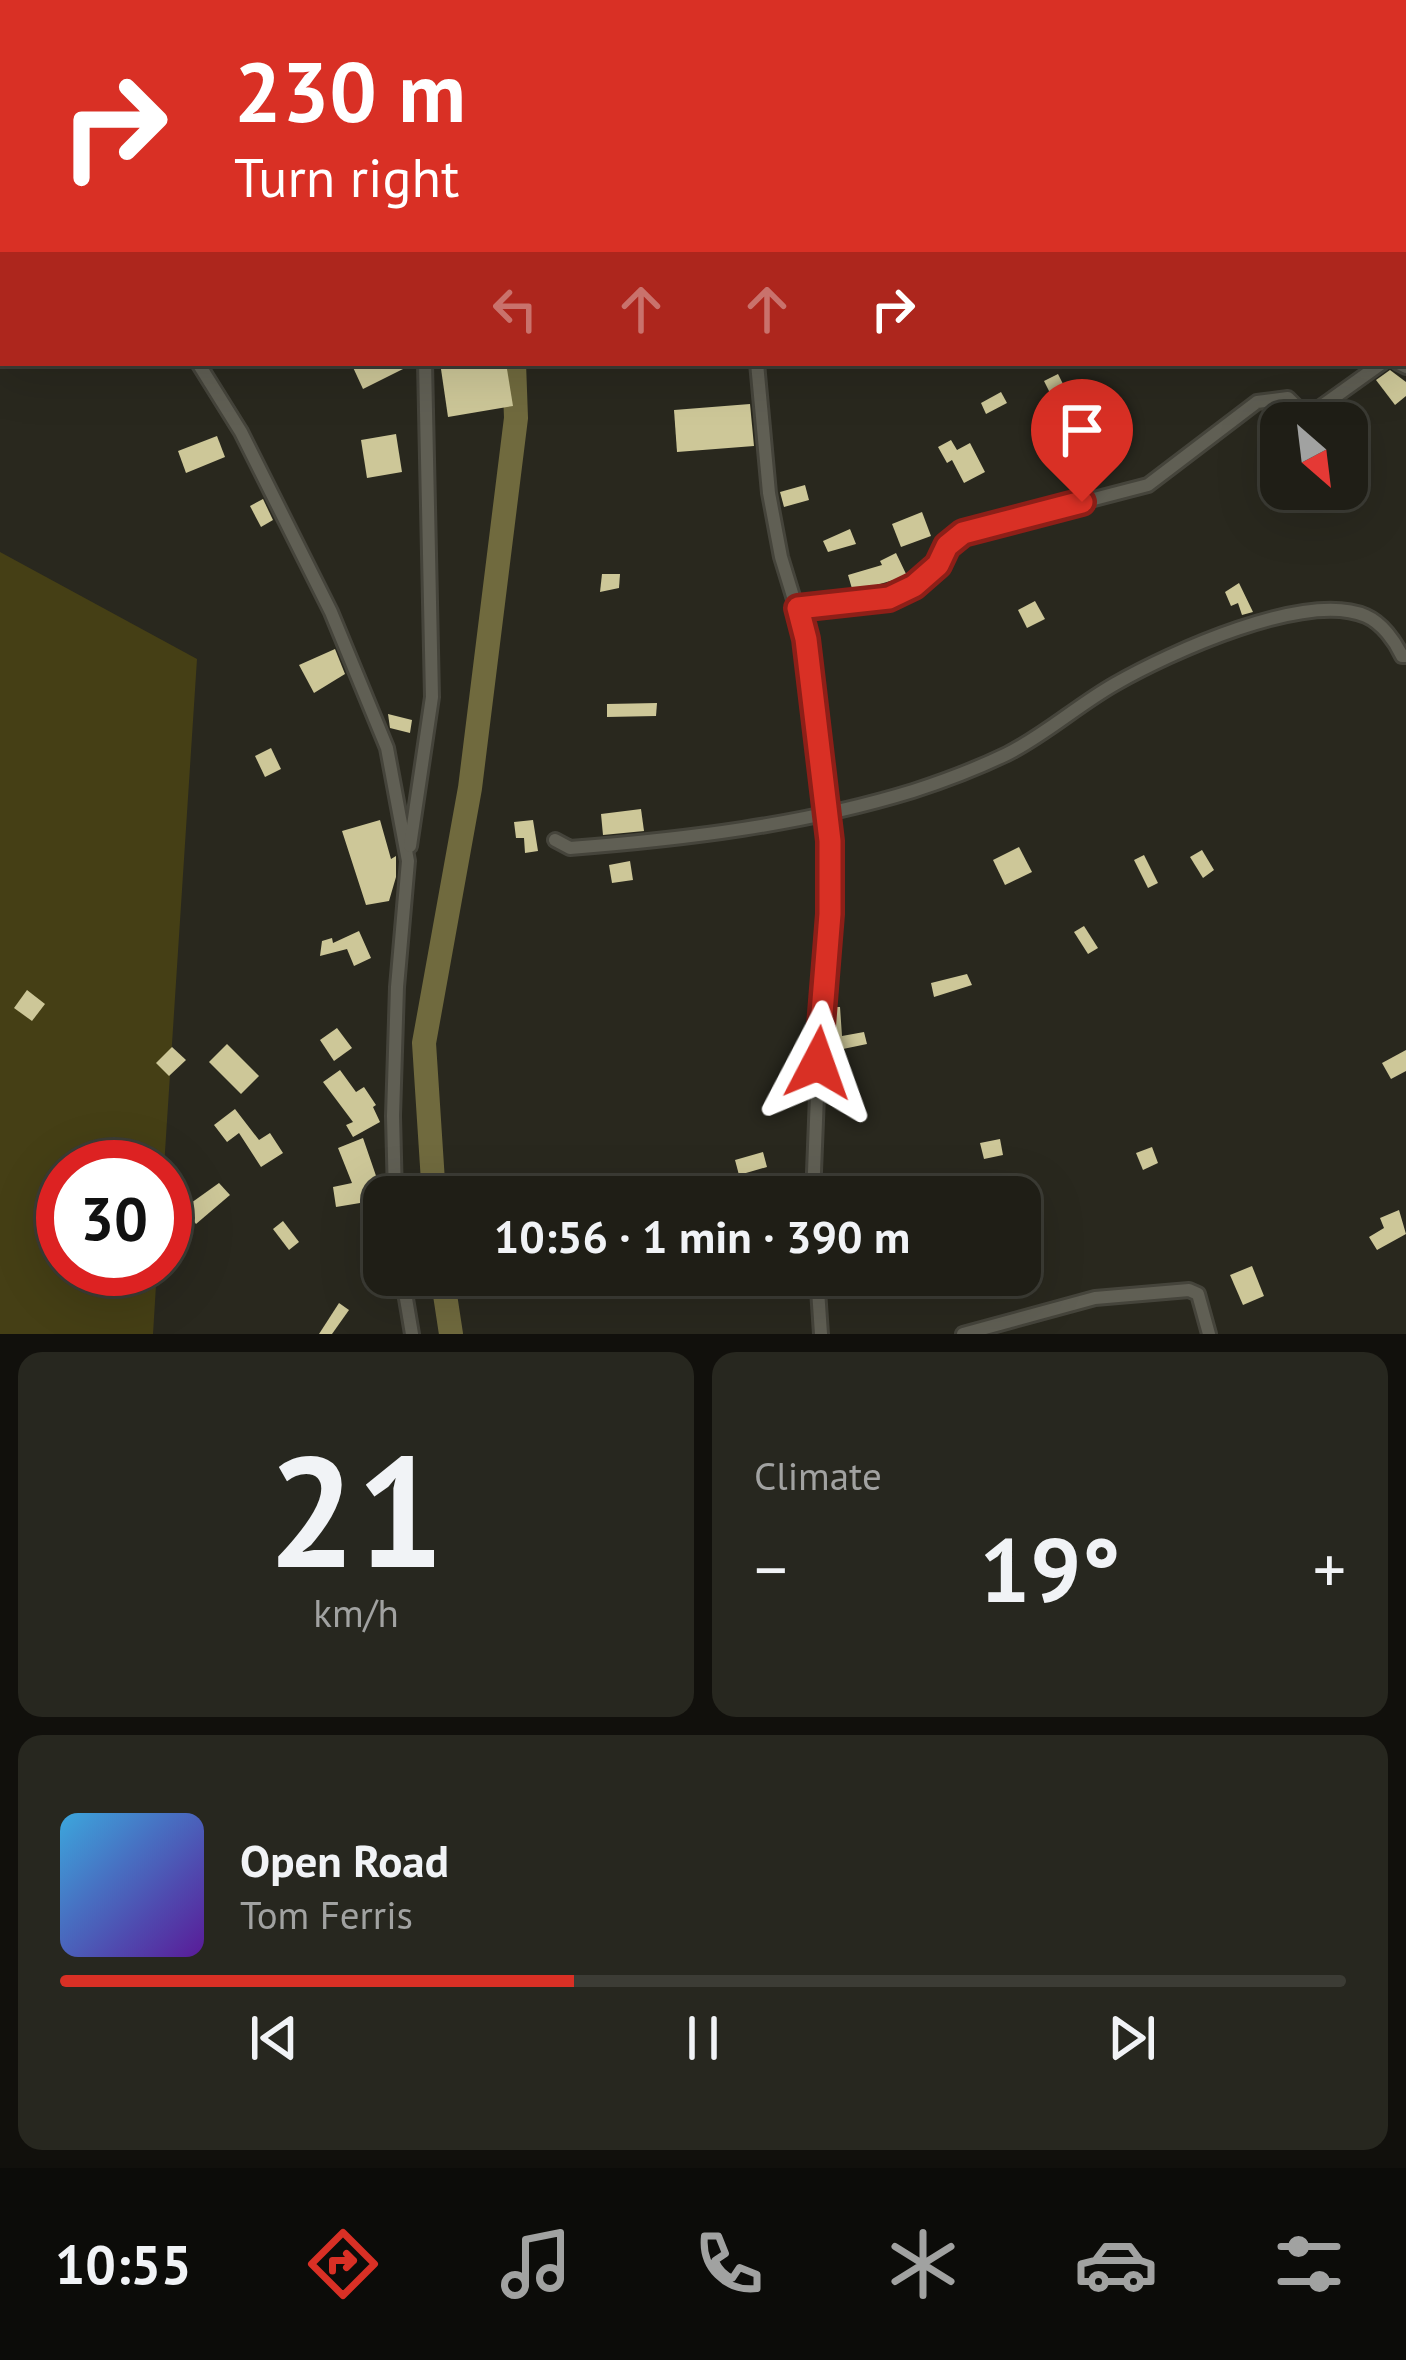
<!DOCTYPE html>
<meta charset="utf-8">
<style>
body{margin:0;font-family:"PT Sans",sans-serif;background:#27271f;color:#f1f3f6;height:100vh;display:flex;flex-direction:column;font-size:45px;white-space:nowrap}
*{box-sizing:border-box;margin:0}
p{font-size:39px;color:#a1a2a1}
.icon{flex:none;width:66px;height:66px;fill:none;stroke:currentColor;stroke-width:2;stroke-linecap:round;stroke-linejoin:round}
.map{position:relative;height:1334px;overflow:hidden}
.drawer{display:flex;flex-direction:column;gap:18px;padding:18px;background:#11100c;flex:1}
.drawer>*{flex:none}
.guide{position:absolute;left:0px;top:0px;width:1407px;height:366px;box-shadow:0 12px 48px #0002,0 0 0 3px #3c3c35;background:#d93025;color:#fff;overflow:hidden}
.needle{width:78px;rotate:152deg}
.buttons{position:absolute;left:1260px;top:402px;display:grid;gap:24px}
.buttons a{display:grid;place-items:center;width:108px;height:108px;border-radius:24px;background:#1f1e16;box-shadow:0 12px 48px #0002,0 0 0 3px #3c3c35;font-size:60px}
.speed{position:absolute;left:36px;top:1140px;display:flex;gap:24px;font-size:60px;font-weight:700;text-align:center}
.speed>*{display:grid;place-content:center;width:156px;height:156px;border-radius:50%;background:#1f1e16;box-shadow:0 12px 48px #0002,0 0 0 3px #3c3c35;line-height:1}
.speed .limit{border:18px solid #d22;background:#fff;color:#111}
.pin{position:absolute;display:grid;place-items:center;width:102px;height:102px;color:#fff;margin:-123px -51px;border-radius:50% 50% 50% 0;rotate:-45deg;box-shadow:0 0 12px #0007}
.pin .icon{rotate:45deg}
.me{position:absolute;width:132px;margin:-66px;rotate:4deg;stroke-linejoin:round;filter:drop-shadow(0 0 9px #0008)}
.turn{display:flex;align-items:center;gap:42px;height:252px;padding:0 36px;font-size:54px}
.turn .icon{width:156px;height:156px;stroke-width:2.5}
.turn b{display:block;font-size:84px;line-height:102px}
.lanes{display:flex;align-items:center;height:114px;padding:0 36px;background:#0003;justify-content:center;gap:60px;direction:ltr}
.lanes .off{opacity:.35}
.big{font-size:90px;font-weight:700;line-height:1.1}
.drawer .widget{flex:1;display:flex;flex-direction:column;justify-content:center;gap:18px;min-width:0;padding:0 42px;border-radius:24px;background:#27271f}
.drawer .dial{align-items:center;gap:0}
.dial b{font-size:156px;line-height:1}
.song{display:flex;align-items:center;gap:36px}
.cover{width:144px;height:144px;border-radius:18px;background:linear-gradient(135deg,hsl(200 70% 55%),hsl(270 70% 35%))}
.played{height:12px;border-radius:6px;background:linear-gradient(90deg,#d93025 40%,#3c3c35 40%)}
.keys{display:flex;justify-content:space-around;direction:ltr}
.heat{display:flex;justify-content:space-between;align-items:center;font-size:66px;direction:ltr}
.drawer .tiles{flex:1;display:grid;gap:18px;grid-template-columns:1fr 1fr}
.widget:last-child{grid-column:span 2}
.trip{position:absolute;left:363px;top:1176px;width:678px;height:120px;border-radius:24px;background:#1f1e16;box-shadow:0 12px 48px #0002,0 0 0 3px #3c3c35;font-weight:700;line-height:120px;text-align:center}
.menu{display:flex;height:192px;justify-content:space-around;align-items:center;background:#0c0c09;color:#a1a2a1}
.menu .icon{width:84px;height:84px}
.menu .current{color:#d93025}
.menu b{font-size:54px;color:#f1f3f6}
.map>svg:first-child{display:block}
.green{fill:#453f15}
.lines{fill:none;stroke-linecap:round;stroke-linejoin:round}
.river{stroke:#706a3e;stroke-width:24}
.building{fill:#cdc798}
.street-casing{stroke:#45443b;stroke-width:18}
.street{stroke:#605f54;stroke-width:12}
.route-casing{stroke:#8d1f18;stroke-width:30}
.route{stroke:#d93025;stroke-width:21}
</style>
<div class="map">
<svg width="1406" height="1334" viewBox="0 0 1406 1334">
<rect width="100%" height="100%" fill="#29281e"/>
<path class="green" d="M 0,552 L 197,659 L 164,1167 L 63,1167 L 63,1269 L 157,1269 L 153,1334 L 0,1334 Z"/>
<g class="lines">
<g class="river">
<path d="M 529,0 L 529,3"/>
<path d="M 434,1197 L 424,1043 L 470,788 L 516,418 L 514,363"/>
<path d="M 442,1275 L 451,1334"/>
</g>
</g>
<g class="building">
<path d="M 351,363 L 415,363 L 363,389 Z"/>
<path d="M 474,363 L 506,363 L 513,406 L 448,417 L 441,369 Z"/>
<path d="M 1390,370 L 1406,382 L 1406,396 L 1395,405 L 1376,380 Z"/>
<path d="M 1058,374 L 1067,392 L 1053,399 L 1044,381 Z"/>
<path d="M 1001,392 L 1007,403 L 986,414 L 981,403 Z"/>
<path d="M 750,404 L 754,446 L 677,452 L 674,410 Z"/>
<path d="M 396,434 L 402,472 L 367,478 L 361,440 Z"/>
<path d="M 217,436 L 225,457 L 186,473 L 178,451 Z"/>
<path d="M 951,440 L 957,450 L 970,443 L 985,472 L 964,483 L 952,460 L 947,463 L 938,447 Z"/>
<path d="M 805,485 L 809,500 L 784,507 L 780,492 Z"/>
<path d="M 263,499 L 273,520 L 261,527 L 250,506 Z"/>
<path d="M 922,512 L 931,536 L 901,547 L 892,524 Z"/>
<path d="M 850,529 L 856,544 L 828,552 L 823,541 Z"/>
<path d="M 896,553 L 907,576 L 853,592 L 848,575 L 882,565 L 880,561 Z"/>
<path d="M 602,574 L 620,574 L 619,588 L 600,592 Z"/>
<path d="M 1239,583 L 1253,612 L 1242,615 L 1238,603 L 1231,606 L 1225,592 Z"/>
<path d="M 1035,601 L 1045,619 L 1027,628 L 1018,610 Z"/>
<path d="M 335,649 L 345,674 L 314,693 L 299,665 Z"/>
<path d="M 657,703 L 656,716 L 607,717 L 607,704 Z"/>
<path d="M 388,714 L 412,720 L 410,733 L 390,728 Z"/>
<path d="M 271,748 L 281,769 L 265,777 L 255,756 Z"/>
<path d="M 641,809 L 644,831 L 603,835 L 601,814 Z"/>
<path d="M 380,820 L 391,859 L 396,856 L 396,877 L 389,901 L 366,905 L 342,831 Z"/>
<path d="M 533,820 L 538,851 L 525,853 L 524,838 L 516,838 L 514,822 Z"/>
<path d="M 1019,847 L 1032,872 L 1005,885 L 993,860 Z"/>
<path d="M 1202,850 L 1214,870 L 1203,878 L 1190,857 Z"/>
<path d="M 1144,855 L 1158,883 L 1148,888 L 1134,860 Z"/>
<path d="M 630,861 L 633,880 L 612,883 L 609,865 Z"/>
<path d="M 1084,926 L 1098,948 L 1088,954 L 1074,932 Z"/>
<path d="M 359,931 L 371,958 L 354,966 L 347,949 L 320,956 L 322,941 L 332,938 L 333,943 Z"/>
<path d="M 967,974 L 972,985 L 934,997 L 931,983 Z"/>
<path d="M 27,990 L 45,1004 L 32,1021 L 14,1008 Z"/>
<path d="M 832,1007 L 840,1007 L 842,1036 L 864,1032 L 867,1044 L 843,1049 L 844,1059 L 838,1060 L 830,1034 Z"/>
<path d="M 337,1028 L 352,1048 L 334,1061 L 320,1040 Z"/>
<path d="M 227,1044 L 259,1076 L 241,1094 L 209,1062 Z"/>
<path d="M 172,1047 L 186,1060 L 169,1076 L 156,1063 Z"/>
<path d="M 1406,1050 L 1406,1071 L 1391,1079 L 1382,1063 Z"/>
<path d="M 340,1070 L 356,1092 L 364,1087 L 376,1105 L 373,1107 L 380,1122 L 353,1137 L 346,1125 L 353,1122 L 323,1082 Z"/>
<path d="M 235,1109 L 259,1140 L 270,1133 L 283,1153 L 261,1167 L 239,1133 L 227,1142 L 214,1125 Z"/>
<path d="M 363,1138 L 384,1199 L 336,1207 L 333,1187 L 352,1183 L 338,1148 Z"/>
<path d="M 1000,1139 L 1003,1155 L 984,1159 L 980,1143 Z"/>
<path d="M 1152,1147 L 1158,1163 L 1143,1170 L 1136,1153 Z"/>
<path d="M 763,1152 L 767,1167 L 739,1175 L 735,1160 Z"/>
<path d="M 219,1183 L 230,1195 L 196,1224 L 184,1208 Z"/>
<path d="M 1399,1210 L 1406,1234 L 1377,1250 L 1369,1237 L 1384,1228 L 1380,1218 Z"/>
<path d="M 283,1221 L 299,1242 L 289,1250 L 273,1229 Z"/>
<path d="M 1252,1266 L 1264,1296 L 1243,1305 L 1230,1275 Z"/>
<path d="M 339,1303 L 349,1310 L 332,1334 L 319,1334 Z"/>
</g>
<g class="lines">
<defs>
<g id="street">
<path d="M 376,0 L 377,3"/>
<path d="M 708,0 L 709,3"/>
<path d="M 243,3 L 246,0"/>
<path d="M 0,187 L 3,187"/>
<path d="M 198,363 L 241,432 L 331,612 L 387,748 L 408,861 L 397,987 L 393,1116 L 395,1197"/>
<path d="M 757,363 L 769,493 L 781,557 L 806,639 L 830,841 L 830,914 L 820,1019 L 813,1197"/>
<path d="M 1398,363 L 1406,367"/>
<path d="M 798,608 C 838,600 884,609 918,582 C 937,567 945,548 963,533 L 1148,485 L 1257,402 L 1288,398 L 1302,412 L 1315,411 L 1382,363"/>
<path d="M 555,840 L 570,848 C 685,839 802,825 913,791 C 944,781 978,768 1007,754 C 1045,735 1078,705 1115,684 C 1169,653 1306,590 1366,616 C 1382,623 1395,641 1402,656 L 1406,656"/>
<path d="M 410,846 L 432,697 L 425,363"/>
<path d="M 402,1275 L 412,1334"/>
<path d="M 817,1275 L 821,1334"/>
<path d="M 963,1334 L 1095,1298 L 1189,1290 L 1198,1294 L 1209,1334"/>
</g>
</defs>
<use href="#street" class="street-casing"/>
<use href="#street" class="street"/>
</g>
<g class="lines">
<defs>
<path id="route" d="M 818,1063 L 830,914 L 830,841 L 806,639 L 798,608 L 889,598 L 914,586 L 938,565 L 947,546 L 963,533 L 1082,502"/>
</defs>
<use href="#route" class="route-casing"/>
<use href="#route" class="route"/>
</g>
</svg>
<div class="buttons">
<a><svg class="needle" viewBox="-14 -14 28 28"><path d="M0-13l5 13h-10z" fill="#e53935"/><path d="M0 13l5-13h-10z" fill="#a1a2a1"/></svg></a>
</div>
<div class="speed"><div class="limit">30</div></div>
<div class="pin" style="left:1082px;top:502px;background:#d93025"><svg class="icon" aria-label="arrive" viewBox="0 0 24 24"><path d="M6 21V4h12l-3 4 3 4H6"/></svg></div>
<svg class="me" style="left:818px;top:1063px" viewBox="-20 -20 40 40"><path d="M0-17L14 15 0 8-14 15z" fill="#d93025" stroke="#fff" stroke-width="4"/></svg>
<div class="trip">10:56 · 1 min · 390 m</div>
<div class="guide">
<div class="turn"><svg class="icon" aria-label="right" viewBox="0 0 24 24"><path d="M7 20v-9h11M14 6l5 5-5 5"/></svg><div><b>230 m</b>Turn right</div></div>
<div class="lanes"><svg class="icon off" aria-label="left" viewBox="0 0 24 24"><path d="M17 20v-9H6M10 6l-5 5 5 5"/></svg><svg class="icon off" aria-label="ahead" viewBox="0 0 24 24"><path d="M12 20V5M6 11l6-6 6 6"/></svg><svg class="icon off" aria-label="ahead" viewBox="0 0 24 24"><path d="M12 20V5M6 11l6-6 6 6"/></svg><svg class="icon" aria-label="right" viewBox="0 0 24 24"><path d="M7 20v-9h11M14 6l5 5-5 5"/></svg></div>
</div>
</div>
<section class="drawer">
<div class="tiles">
<div class="widget dial"><b>21</b><p>km/h</p></div>
<div class="widget"><p>Climate</p>
<div class="heat"><a>−</a><b class="big">19°</b><a>+</a></div>
</div>
<div class="widget">
<div class="song"><i class="cover"></i><div><b>Open Road</b><p>Tom Ferris</p></div></div>
<div class="played"></div>
<div class="keys"><svg class="icon" aria-label="previous" viewBox="0 0 24 24"><path d="M18 5L8 12l10 7zM5 5v14"/></svg><svg class="icon" aria-label="pause" viewBox="0 0 24 24"><path d="M8 5v14M16 5v14"/></svg><svg class="icon" aria-label="next" viewBox="0 0 24 24"><path d="M6 5l10 7-10 7zM19 5v14"/></svg></div>
</div>
</div>
</section>
<nav class="menu">
<b>10:55</b>
<svg class="icon current" aria-label="directions" viewBox="0 0 24 24"><path d="M12 3l9 9-9 9-9-9zM9 14v-3h6M13 9l2 2-2 2"/></svg>
<svg class="icon" aria-label="music" viewBox="0 0 24 24"><path d="M9 18V5l10-2v13"/><circle cx="6" cy="18" r="3"/><circle cx="16" cy="16" r="3"/></svg>
<svg class="icon" aria-label="phone" viewBox="0 0 24 24"><path d="M5 4h4l2 5-3 2q2 4 5 5l2-3 5 2v4C11 20 4 13 5 4z"/></svg>
<svg class="icon" aria-label="climate" viewBox="0 0 24 24"><path d="M12 3v18M4 7l16 10M4 17L20 7"/></svg>
<svg class="icon" aria-label="car" viewBox="0 0 24 24"><path d="M5 17H2v-5l4-1 3-4h7l3 4 3 1v5h-3M9 17h6M6 11h13"/><circle cx="7" cy="17" r="2"/><circle cx="17" cy="17" r="2"/></svg>
<svg class="icon" aria-label="filters" viewBox="0 0 24 24"><path d="M4 7h16M4 17h16"/><circle cx="9" cy="7" r="2"/><circle cx="15" cy="17" r="2"/></svg>
</nav>
